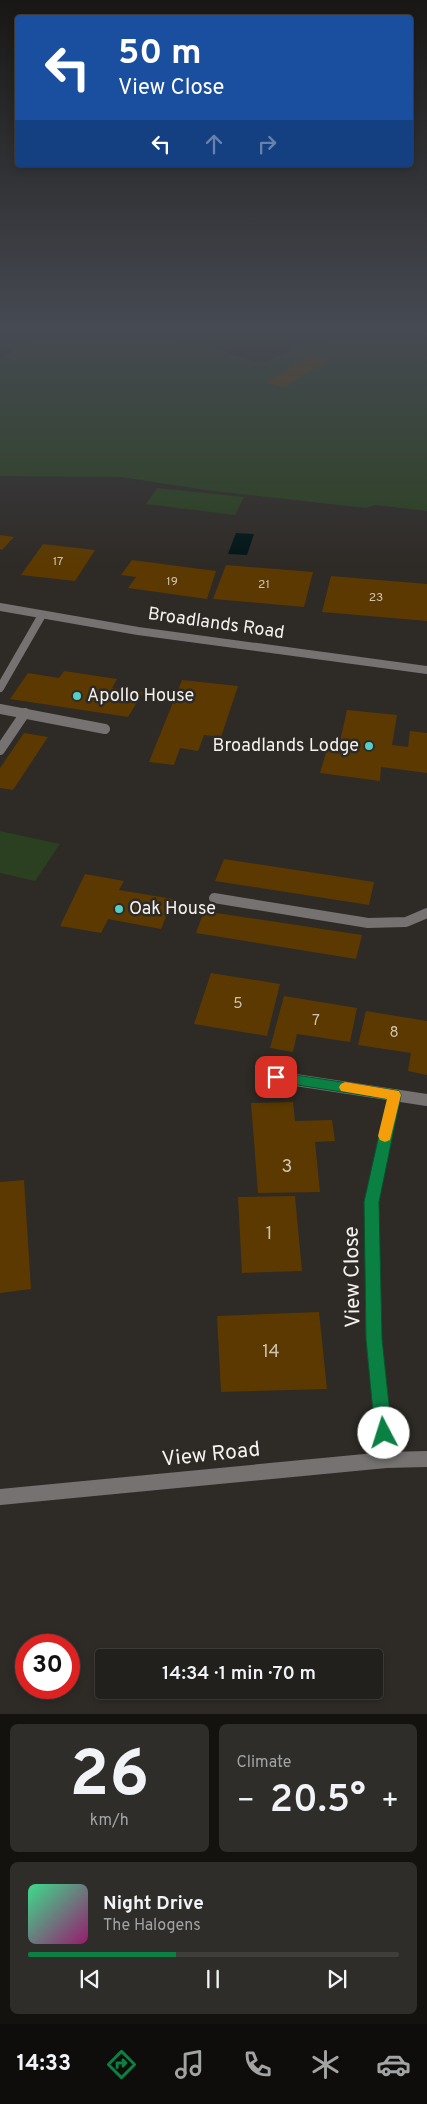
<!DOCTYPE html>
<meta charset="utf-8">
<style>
body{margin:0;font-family:Overpass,sans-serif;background:#2e2d29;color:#f1f3f6;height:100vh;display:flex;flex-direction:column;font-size:19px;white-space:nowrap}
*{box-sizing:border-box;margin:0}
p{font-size:16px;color:#a2a3a3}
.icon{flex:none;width:28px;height:28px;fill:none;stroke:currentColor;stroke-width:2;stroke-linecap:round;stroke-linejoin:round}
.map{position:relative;height:1714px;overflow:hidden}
.side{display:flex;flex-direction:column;gap:10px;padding:10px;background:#13120f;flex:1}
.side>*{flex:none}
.hud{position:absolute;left:15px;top:15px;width:398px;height:152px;border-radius:5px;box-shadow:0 2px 8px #0003,0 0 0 1px #3f3e3b;background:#1a4fa0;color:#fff;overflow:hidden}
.speed{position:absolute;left:15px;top:1634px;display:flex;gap:10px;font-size:25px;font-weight:700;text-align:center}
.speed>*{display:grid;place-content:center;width:65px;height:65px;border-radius:50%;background:#22201c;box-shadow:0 2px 8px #0003,0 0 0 1px #3f3e3b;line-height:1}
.speed .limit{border:8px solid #d22;background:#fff;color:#111}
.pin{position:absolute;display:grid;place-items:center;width:42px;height:42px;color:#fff;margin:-21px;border-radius:10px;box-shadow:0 2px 8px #0006}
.me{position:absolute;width:55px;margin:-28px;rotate:355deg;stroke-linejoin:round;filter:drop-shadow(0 0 4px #0008)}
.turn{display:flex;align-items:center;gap:18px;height:105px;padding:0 20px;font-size:22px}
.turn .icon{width:65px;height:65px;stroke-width:2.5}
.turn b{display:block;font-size:35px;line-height:42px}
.lanes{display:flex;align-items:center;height:48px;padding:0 20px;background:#0003;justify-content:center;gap:25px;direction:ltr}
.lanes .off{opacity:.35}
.big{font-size:38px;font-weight:600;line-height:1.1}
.side .card{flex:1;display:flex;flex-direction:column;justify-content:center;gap:8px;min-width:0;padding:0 18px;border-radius:8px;background:#2e2d29}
.side .dial{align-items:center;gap:0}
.dial b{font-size:65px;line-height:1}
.song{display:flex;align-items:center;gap:15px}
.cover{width:60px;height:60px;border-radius:8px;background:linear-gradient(135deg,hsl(150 70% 55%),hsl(320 70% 35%))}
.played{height:5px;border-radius:2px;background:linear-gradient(90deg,#0b8043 40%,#3f3e3b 40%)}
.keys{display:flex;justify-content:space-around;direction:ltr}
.heat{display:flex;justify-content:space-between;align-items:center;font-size:28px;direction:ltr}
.side .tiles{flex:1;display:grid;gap:10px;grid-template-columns:1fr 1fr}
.card:last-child{grid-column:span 2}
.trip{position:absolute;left:95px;top:1649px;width:288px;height:50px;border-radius:5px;background:#22201c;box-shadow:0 2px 8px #0003,0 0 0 1px #3f3e3b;font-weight:600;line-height:50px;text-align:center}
.tabs{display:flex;height:80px;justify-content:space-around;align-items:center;background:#0e0d0b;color:#a2a3a3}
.tabs .icon{width:35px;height:35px}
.tabs .active{color:#0b8043}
.tabs b{font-size:22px;color:#f1f3f6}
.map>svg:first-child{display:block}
.green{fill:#2a4020}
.water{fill:#001516}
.building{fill:#5c3900}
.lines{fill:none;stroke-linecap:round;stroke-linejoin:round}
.service-far1{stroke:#757271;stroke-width:8}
.service{stroke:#757271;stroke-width:10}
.minor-far2{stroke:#757271;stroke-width:8}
.minor-far1{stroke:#757271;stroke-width:12}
.minor{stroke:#757271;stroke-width:16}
.route{fill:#0b8043;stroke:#07532c}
.slow{fill:#f59e0b}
.poi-dot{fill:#55cec5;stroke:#2e2a26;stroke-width:2}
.labels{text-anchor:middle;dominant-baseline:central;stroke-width:5;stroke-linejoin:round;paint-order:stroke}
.far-number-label{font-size:12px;fill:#cec3b2}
.number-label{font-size:15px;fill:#cec3b2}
.street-label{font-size:18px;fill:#f4f1ee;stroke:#2e2a26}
.poi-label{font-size:18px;fill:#f4f1ee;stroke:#2e2a26;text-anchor:start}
.near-number-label{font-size:18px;fill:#cec3b2}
.near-street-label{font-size:21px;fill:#f4f1ee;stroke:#2e2a26}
</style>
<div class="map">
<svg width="427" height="1714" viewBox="0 0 427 1714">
<rect width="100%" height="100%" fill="#2e2a26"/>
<g class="green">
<path d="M 48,327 L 152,327 L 261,364 L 303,343 L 331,337 L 354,327 L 427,327 L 427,511 L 375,505 L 366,508 L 206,490 L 121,477 L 0,476 L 0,360 Z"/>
<path d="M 163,327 L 256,327 L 218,343 Z"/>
<path d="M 157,488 L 244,497 L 235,515 L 146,504 Z"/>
<path d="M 0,831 L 60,844 L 35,881 L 0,873 Z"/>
</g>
<path class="water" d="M 236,533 L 254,534 L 247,555 L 228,554 Z"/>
<g class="building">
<path d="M 309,356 L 328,360 L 285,387 L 266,383 Z"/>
<path d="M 0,535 L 14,537 L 2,550 L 0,549 Z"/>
<path d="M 43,544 L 95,550 L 75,581 L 21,575 Z"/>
<path d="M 132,560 L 216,571 L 207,599 L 128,588 L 136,577 L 121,575 Z"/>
<path d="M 226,565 L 313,572 L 304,607 L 213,599 Z"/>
<path d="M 331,576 L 427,584 L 427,621 L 322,612 Z"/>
<path d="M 64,671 L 117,679 L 112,688 L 143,692 L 128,717 L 10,699 L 28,673 L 59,678 Z"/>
<path d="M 182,680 L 238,686 L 221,737 L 204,735 L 198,751 L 180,748 L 174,765 L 149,762 Z"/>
<path d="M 347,710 L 397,715 L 392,745 L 408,747 L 410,731 L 427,733 L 427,773 L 381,767 L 380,781 L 320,773 L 327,749 L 338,750 Z"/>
<path d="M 24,733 L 48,737 L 13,790 L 0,788 L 0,768 Z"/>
<path d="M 224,859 L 374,882 L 369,905 L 215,881 Z"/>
<path d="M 85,874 L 124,881 L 119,890 L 173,899 L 161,929 L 108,919 L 101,933 L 60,926 Z"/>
<path d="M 204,911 L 362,935 L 356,959 L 196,933 Z"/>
<path d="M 211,973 L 280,984 L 267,1036 L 194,1024 Z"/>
<path d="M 284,996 L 357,1008 L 350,1042 L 297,1034 L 293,1052 L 270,1048 Z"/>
<path d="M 366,1011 L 427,1021 L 427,1075 L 408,1071 L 411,1053 L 358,1045 Z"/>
<path d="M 293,1102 L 295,1121 L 332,1120 L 335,1141 L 315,1142 L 320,1192 L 258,1193 L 251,1103 Z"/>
<path d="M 24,1180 L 31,1289 L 0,1293 L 0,1182 Z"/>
<path d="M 295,1196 L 302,1271 L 242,1273 L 238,1197 Z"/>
<path d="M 319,1312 L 327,1389 L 221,1392 L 217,1316 Z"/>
</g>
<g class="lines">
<path class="service-far1" d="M 0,688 L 42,615"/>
<g class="service">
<path d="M 0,709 L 105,729"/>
<path d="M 0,750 L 25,713"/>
<path d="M 214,898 L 368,923 L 406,922 L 427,913"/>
</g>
<path class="minor-far2" d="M 0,607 L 138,631 L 427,670"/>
<g class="minor-far1">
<path d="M 276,1077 L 427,1100"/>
<path d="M 373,1296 L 372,1202 L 394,1095"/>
</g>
<g class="minor">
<path d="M 373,1295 L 374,1339 L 386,1460"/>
<path d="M 0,1497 L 386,1460 L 427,1459"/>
</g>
</g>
<linearGradient id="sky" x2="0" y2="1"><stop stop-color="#191715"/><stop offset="0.58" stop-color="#464a52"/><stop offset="1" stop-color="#464a52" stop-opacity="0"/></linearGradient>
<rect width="427" height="567" fill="url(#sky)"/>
<path class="route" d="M 276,1072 L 394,1090 L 399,1091 L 401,1095 L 379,1202 L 382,1339 L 392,1433 L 390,1438 L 384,1441 L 378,1438 L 375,1433 L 366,1339 L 364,1202 L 387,1099 L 272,1081 L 270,1077 L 272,1073 Z"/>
<path class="slow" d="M 345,1082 L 399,1091 L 401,1095 L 390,1140 L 385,1142 L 380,1140 L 378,1136 L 387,1099 L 341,1091 L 339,1087 L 341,1084 Z"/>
<g class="poi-dot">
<circle cx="77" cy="696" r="5"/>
<circle cx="369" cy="746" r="5"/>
<circle cx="119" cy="909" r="5"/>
</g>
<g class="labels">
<g class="far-number-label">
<text x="58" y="562">17</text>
<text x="172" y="582">19</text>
<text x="264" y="585">21</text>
<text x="376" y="598">23</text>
</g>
<g class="number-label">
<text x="238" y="1004">5</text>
<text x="316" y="1021">7</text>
<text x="394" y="1033">8</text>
</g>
<g class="street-label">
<text transform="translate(216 624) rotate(8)">Broadlands Road</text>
</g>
<g class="poi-label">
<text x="87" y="696">Apollo House</text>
<text x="359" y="746" text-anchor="end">Broadlands Lodge</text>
<text x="129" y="909">Oak House</text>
</g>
<g class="near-number-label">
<text x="287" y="1167">3</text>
<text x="269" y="1234">1</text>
<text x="271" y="1352">14</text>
</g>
<g class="near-street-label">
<text transform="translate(353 1277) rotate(-91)">View Close</text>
<text transform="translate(211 1455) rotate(-6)">View Road</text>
</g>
</g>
</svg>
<div class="speed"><div class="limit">30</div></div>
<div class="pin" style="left:276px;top:1077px;background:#d93025"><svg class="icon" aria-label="arrive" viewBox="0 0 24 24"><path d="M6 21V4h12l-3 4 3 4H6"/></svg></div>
<svg class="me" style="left:384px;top:1433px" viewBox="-20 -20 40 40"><circle r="19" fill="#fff"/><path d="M0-13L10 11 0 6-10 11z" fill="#0b8043"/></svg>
<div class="trip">14:34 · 1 min · 70 m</div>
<div class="hud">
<div class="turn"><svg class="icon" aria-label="left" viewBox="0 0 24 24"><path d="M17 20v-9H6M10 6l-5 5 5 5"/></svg><div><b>50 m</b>View Close</div></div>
<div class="lanes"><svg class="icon" aria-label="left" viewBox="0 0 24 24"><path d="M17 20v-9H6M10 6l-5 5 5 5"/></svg><svg class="icon off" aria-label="ahead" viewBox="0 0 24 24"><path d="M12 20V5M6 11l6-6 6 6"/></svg><svg class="icon off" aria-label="right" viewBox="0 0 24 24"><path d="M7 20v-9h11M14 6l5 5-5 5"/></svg></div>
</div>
</div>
<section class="side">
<div class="tiles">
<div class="card dial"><b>26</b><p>km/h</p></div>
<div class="card"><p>Climate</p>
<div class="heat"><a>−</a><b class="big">20.5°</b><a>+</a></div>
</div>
<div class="card">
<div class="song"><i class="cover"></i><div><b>Night Drive</b><p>The Halogens</p></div></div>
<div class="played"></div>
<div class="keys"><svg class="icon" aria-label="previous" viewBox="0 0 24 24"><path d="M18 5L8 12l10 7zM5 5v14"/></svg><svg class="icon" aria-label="pause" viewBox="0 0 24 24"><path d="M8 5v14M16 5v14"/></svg><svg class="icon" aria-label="next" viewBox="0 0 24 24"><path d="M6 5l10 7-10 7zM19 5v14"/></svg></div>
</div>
</div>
</section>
<nav class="tabs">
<b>14:33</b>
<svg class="icon active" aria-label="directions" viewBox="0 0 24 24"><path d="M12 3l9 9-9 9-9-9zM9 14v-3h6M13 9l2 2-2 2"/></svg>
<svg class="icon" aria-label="music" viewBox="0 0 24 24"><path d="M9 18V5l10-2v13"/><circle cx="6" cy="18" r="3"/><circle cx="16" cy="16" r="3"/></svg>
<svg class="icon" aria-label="phone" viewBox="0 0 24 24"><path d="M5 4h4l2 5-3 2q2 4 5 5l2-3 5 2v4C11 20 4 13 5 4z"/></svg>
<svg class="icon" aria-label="climate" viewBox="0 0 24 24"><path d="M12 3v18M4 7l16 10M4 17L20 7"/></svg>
<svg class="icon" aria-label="car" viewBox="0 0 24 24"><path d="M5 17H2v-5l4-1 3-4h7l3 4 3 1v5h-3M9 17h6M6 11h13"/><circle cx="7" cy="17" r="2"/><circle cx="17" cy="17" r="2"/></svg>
</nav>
